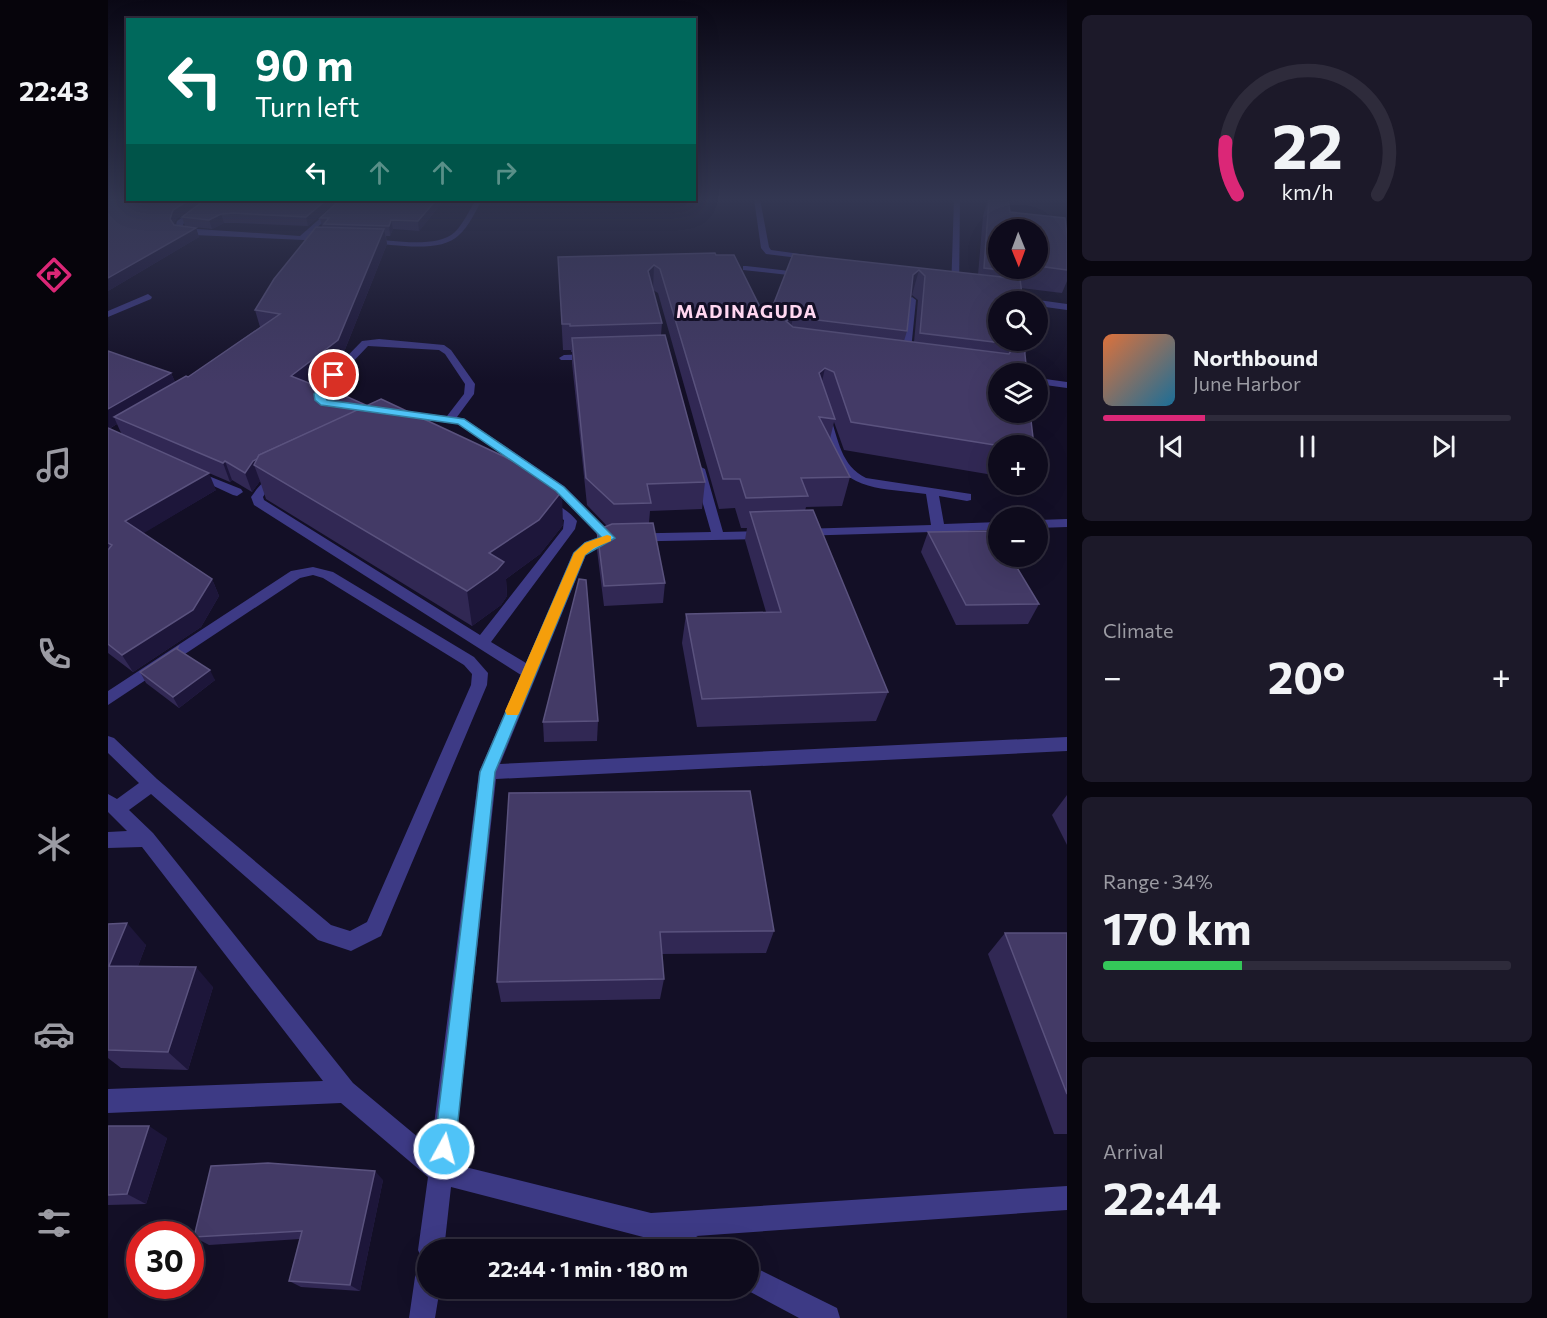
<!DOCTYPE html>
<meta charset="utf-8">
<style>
body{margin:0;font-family:Commissioner,sans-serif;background:#1c1929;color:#f1f3f6;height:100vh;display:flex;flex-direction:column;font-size:22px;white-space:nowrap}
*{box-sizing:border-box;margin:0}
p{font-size:20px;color:#9b9ba3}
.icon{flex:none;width:33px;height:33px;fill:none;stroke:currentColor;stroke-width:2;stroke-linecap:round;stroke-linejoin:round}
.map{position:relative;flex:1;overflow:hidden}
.side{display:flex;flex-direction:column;gap:15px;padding:15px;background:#08060f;width:480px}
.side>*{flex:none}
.top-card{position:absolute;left:18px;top:18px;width:570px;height:183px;border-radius:0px;box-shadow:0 6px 24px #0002,0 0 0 2px #2e2b3b;background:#00695c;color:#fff;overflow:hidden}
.needle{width:39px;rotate:179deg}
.tools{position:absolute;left:880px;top:219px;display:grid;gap:12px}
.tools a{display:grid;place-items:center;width:60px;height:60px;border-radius:50%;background:#0e0b1c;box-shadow:0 6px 24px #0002,0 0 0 2px #2e2b3b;font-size:30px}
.speed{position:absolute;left:18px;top:1221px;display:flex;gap:12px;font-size:30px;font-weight:700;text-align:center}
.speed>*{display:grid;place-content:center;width:78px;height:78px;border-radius:50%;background:#0e0b1c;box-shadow:0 6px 24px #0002,0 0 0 2px #2e2b3b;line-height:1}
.speed .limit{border:9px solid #d22;background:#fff;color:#111}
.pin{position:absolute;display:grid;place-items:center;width:51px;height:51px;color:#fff;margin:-26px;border:3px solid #fff;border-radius:50%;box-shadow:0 2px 6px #0007}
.me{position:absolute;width:66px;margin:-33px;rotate:7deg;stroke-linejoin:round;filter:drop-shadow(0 0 4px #0008)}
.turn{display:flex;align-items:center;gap:21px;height:126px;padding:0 30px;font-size:27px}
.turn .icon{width:78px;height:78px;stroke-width:2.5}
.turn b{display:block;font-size:42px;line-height:51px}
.lanes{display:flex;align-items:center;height:57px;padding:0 30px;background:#0003;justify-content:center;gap:30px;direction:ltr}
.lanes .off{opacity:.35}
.big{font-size:45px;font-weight:700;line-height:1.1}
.side .tile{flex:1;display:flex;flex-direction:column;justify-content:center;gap:9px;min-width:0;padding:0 21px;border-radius:9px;background:#1c1929}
.side .dial{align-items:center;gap:0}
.dial svg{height:156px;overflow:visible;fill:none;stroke:#2e2b3b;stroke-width:7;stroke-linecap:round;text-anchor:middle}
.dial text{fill:#f1f3f6;stroke:none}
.song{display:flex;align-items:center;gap:18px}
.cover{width:72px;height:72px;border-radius:9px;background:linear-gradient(135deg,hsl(20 70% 55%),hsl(200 70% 35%))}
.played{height:6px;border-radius:3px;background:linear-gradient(90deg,#db2777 25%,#2e2b3b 25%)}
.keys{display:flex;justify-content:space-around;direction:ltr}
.heat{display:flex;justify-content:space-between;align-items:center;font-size:33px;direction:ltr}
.charge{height:9px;border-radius:4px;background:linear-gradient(90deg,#34c759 34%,#2e2b3b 0)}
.trip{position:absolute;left:309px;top:1239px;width:342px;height:60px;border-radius:30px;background:#0e0b1c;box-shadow:0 6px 24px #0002,0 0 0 2px #2e2b3b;font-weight:700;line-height:60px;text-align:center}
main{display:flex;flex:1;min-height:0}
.tab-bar{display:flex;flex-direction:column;width:108px;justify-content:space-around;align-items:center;background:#06040b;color:#9b9ba3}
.tab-bar .icon{width:42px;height:42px}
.tab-bar .current{color:#db2777}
.tab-bar b{font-size:27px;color:#f1f3f6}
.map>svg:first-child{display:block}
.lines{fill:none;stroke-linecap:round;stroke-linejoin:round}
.minor{fill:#3d3a85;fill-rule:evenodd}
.wall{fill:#312854;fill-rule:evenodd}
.shaded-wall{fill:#1d163a}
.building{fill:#433a66;stroke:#5a527e;stroke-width:1.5;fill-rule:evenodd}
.route{fill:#4fc3f7;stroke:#337fa1;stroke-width:1.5}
.slow{fill:#f59e0b}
.labels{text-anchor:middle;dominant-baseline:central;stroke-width:6;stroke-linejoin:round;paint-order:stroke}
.far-district-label{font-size:18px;font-weight:bold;letter-spacing:1.5px;fill:#ffd6f0;stroke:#130f26}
</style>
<main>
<nav class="tab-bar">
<b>22:43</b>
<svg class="icon current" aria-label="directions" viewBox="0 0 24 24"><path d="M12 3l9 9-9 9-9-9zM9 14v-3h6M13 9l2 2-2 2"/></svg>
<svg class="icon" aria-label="music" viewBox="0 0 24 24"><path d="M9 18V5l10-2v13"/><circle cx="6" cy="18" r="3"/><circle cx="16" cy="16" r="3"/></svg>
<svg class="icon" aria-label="phone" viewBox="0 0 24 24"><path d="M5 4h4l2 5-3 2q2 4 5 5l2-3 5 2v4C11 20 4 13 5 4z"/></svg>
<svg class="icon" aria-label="climate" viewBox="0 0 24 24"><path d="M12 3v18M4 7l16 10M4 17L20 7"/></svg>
<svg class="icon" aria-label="car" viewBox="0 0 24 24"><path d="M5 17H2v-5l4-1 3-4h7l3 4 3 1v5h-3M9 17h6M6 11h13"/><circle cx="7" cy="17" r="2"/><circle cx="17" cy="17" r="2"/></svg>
<svg class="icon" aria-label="filters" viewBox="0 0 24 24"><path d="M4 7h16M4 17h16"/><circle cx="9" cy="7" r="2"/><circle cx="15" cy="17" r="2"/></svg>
</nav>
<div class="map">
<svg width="959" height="1318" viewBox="0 0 959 1318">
<rect width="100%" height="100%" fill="#130f26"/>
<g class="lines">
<g class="minor">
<path d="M 646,199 L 652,199 L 661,247 L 663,250 L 707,256 L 707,260 L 658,254 L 653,248 Z"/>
<path d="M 846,199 L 852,199 L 851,292 L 847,294 L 843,292 Z"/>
<path d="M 101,200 L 108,200 L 75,224 L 75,228 L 192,236 L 233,200 L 239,200 L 200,236 L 221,237 L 218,241 L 86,235 L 70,232 L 67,229 L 69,221 Z"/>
<path d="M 368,200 L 374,200 C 367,212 361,226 351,235 C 333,254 284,244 260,243 L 256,241 L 260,239 C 283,240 329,249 347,232 C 356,223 361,210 368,200 Z"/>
<path d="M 638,266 L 698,273 L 702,275 L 698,277 L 635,270 L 635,266 Z"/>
<path d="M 40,294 L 44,297 L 43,299 L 0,317 L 0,311 Z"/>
<path d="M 804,297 L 808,300 L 802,360 L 797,363 L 792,360 L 800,300 Z"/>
<path d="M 930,300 L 959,304 L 959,310 L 930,306 L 930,302 L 927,302 Z"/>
<path d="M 271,339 L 336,345 L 343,350 L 367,384 L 366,394 L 349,417 L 357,419 L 456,486 L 504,534 L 603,532 L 585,469 L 591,466 L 597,469 L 615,532 L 657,531 L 663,535 L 657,539 L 503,542 L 487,548 L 478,555 L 392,764 L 959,737 L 959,751 L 388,779 L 345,1164 L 543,1213 L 959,1186 L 959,1210 L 588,1236 L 598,1241 L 602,1250 L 562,1250 L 539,1238 L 343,1187 L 336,1250 L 320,1250 L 320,1261 L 314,1259 L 310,1250 L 320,1177 L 233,1103 L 0,1113 L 0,1089 L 215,1081 L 34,847 L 0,848 L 0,832 L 19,831 L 0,812 L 0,794 L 9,799 L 31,783 L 0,753 L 0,736 L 6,738 L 49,779 L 223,925 L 242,931 L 259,922 L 363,685 L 364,674 L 356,665 L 215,578 L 205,575 L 192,578 L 0,705 L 0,691 L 183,571 L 205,567 L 225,572 L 366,657 L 380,673 L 379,685 L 273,936 L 243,951 L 210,940 L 43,794 L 21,810 L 45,833 L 245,1083 L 323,1148 L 371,772 L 413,675 L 146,505 L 143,497 C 151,486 160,473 175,476 L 175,480 L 161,487 L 155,497 L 156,500 L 372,635 L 455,529 L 456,520 L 434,508 L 434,502 C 446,500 462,512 469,521 L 467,529 L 383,642 L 418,663 L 465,553 L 477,542 L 492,537 L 448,492 L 350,424 L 287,416 L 286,414 L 291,411 L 339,416 L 356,394 L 357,384 L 337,354 L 331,350 L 260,346 L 218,390 L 217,399 L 224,402 L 224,406 L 216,406 L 208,402 L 209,387 L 254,341 Z"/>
<path d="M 456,355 L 482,354 L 487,357 L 482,360 L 453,360 L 451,358 Z"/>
<path d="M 930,378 L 959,382 L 959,388 L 930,384 Z"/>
<path d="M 717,412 L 722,415 C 730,439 733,466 758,478 L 863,494 L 863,500 L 859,501 L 831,496 L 836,524 L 891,522 L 891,530 L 689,536 L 687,533 L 693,529 L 823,525 L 818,494 C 787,489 742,492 726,460 C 719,446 716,430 712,415 Z"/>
<path d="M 88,471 L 133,489 L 135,492 L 129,496 L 125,495 L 84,476 L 82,474 Z"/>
<path d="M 959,519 L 959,527 L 930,528 L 930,520 Z"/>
<path d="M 320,1264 L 320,1288 L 332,1288 L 327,1318 L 301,1318 L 307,1277 L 311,1268 Z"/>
<path d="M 640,1264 L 729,1308 L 732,1318 L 691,1318 L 635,1288 L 640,1288 Z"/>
</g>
</g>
<g class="wall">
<path d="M 0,199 L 20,200 L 230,200 L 200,226 L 128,223 L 116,223 L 104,229 L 77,226 L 74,217 L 93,202 L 68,219 L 66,224 L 88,228 L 91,237 L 0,291 Z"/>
<path d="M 880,199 L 900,199 L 902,212 L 959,235 L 959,281 L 954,293 L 913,288 L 921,346 L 917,354 L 891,446 L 891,476 L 736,450 L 726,422 L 722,439 L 742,477 L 734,506 L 698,507 L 697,511 L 780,692 L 768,721 L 589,727 L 574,643 L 578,614 L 658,612 L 637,540 L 639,528 L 633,528 L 627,508 L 611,509 L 550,293 L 545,290 L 554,323 L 553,335 L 597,482 L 594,509 L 542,511 L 541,523 L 557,583 L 555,603 L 496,606 L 489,550 L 489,530 L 499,526 L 479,505 L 464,363 L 464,352 L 463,352 L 463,350 L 455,350 L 450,257 L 608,255 L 659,321 L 685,254 L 870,275 L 875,216 ZM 930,230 L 930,268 L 891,268 ZM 804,295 L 810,300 L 806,342 L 796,341 L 799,331 L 802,296 Z"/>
<path d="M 336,200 L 311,231 L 285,229 L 282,236 L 278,236 L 279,244 L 234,357 L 201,384 L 202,386 L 455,525 L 432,554 L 398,579 L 399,596 L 393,605 L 364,626 L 158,499 L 152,481 L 144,492 L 124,480 L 122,482 L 82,465 L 108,490 L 35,533 L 104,579 L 111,596 L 93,627 L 25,672 L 0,653 L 0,351 L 63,373 L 67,382 L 80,377 L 152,327 L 147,310 L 214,227 L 212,218 ZM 9,424 L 14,435 L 1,429 Z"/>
<path d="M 820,532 L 931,604 L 920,624 L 848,625 L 813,552 Z"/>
<path d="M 72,651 L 107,680 L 71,708 L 38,683 L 32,672 Z"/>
<path d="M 490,721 L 489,741 L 436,742 L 435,722 Z"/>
<path d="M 401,793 L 666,931 L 658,953 L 554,954 L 556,979 L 552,999 L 393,1002 L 389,982 Z"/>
<path d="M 959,795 L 959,845 L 944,815 Z"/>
<path d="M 0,924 L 38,945 L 30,966 L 105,987 L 80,1070 L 13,1068 L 0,1058 Z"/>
<path d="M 897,933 L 959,933 L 959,1134 L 946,1134 L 880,954 Z"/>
<path d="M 0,1126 L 59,1138 L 38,1204 L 0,1205 Z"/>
<path d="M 275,1180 L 252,1291 L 193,1287 L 181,1281 L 192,1239 L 101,1245 L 86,1237 Z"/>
</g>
<g class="shaded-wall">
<path d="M 81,200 L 98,200 L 68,219 L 65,228 L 62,219 L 65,210 Z"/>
<path d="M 218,200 L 230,200 L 200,226 L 198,217 Z"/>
<path d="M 328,200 L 336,200 L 311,231 L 310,221 Z"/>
<path d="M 113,214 L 116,223 L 104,229 L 101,220 Z"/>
<path d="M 283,220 L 285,229 L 282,236 L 281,226 Z"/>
<path d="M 88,228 L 91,237 L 0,291 L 0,278 Z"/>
<path d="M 276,229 L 279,244 L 234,357 L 188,394 L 183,376 Z"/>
<path d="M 546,265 L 545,290 L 540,271 Z"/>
<path d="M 811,270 L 804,295 L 798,300 L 805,275 Z"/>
<path d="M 685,317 L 680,343 L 678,321 Z"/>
<path d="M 717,368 L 711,395 L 711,373 Z"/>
<path d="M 63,373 L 70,389 L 6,417 L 9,424 L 0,429 L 0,409 Z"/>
<path d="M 263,407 L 146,465 L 152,481 L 144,492 L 137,473 L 145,461 Z"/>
<path d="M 117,461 L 124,480 L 122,482 L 115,463 Z"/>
<path d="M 101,473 L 108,490 L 26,539 L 17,521 Z"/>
<path d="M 454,491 L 455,525 L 432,554 L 398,579 L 399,596 L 393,605 L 364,626 L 359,591 L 381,553 Z"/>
<path d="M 104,579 L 111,596 L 93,627 L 25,672 L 14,655 Z"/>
<path d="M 102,670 L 107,680 L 71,708 L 65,697 Z"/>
<path d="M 19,923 L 38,945 L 22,987 L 1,966 Z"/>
<path d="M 88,967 L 105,987 L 80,1070 L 60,1052 Z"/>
<path d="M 41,1126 L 59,1138 L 38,1204 L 19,1194 Z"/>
<path d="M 267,1171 L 275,1180 L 252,1291 L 242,1285 Z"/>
</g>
<g class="building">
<path d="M 0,199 L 81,200 L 65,210 L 62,219 L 66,225 L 88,228 L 0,278 Z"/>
<path d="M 881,199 L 900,199 L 902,212 L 957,218 L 959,235 L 959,270 L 930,266 L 930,230 L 891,230 L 891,268 L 909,268 L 910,272 L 876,268 Z"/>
<path d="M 97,200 L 218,200 L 198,217 L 125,213 L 113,214 L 101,220 L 74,217 Z"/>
<path d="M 232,200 L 328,200 L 310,221 L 283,220 L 281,226 L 216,224 L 221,218 L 212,218 Z"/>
<path d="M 208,227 L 276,229 L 230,340 L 183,376 L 201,383 L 202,386 L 221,393 L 233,394 L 260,406 L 151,455 L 149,459 L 145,461 L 137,473 L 117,461 L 115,463 L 6,417 L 78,376 L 80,377 L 172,314 L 147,310 L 166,279 Z"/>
<path d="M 607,253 L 608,255 L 626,255 L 659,321 L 685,254 L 912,279 L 915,302 L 891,302 L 891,340 L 920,340 L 921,346 L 916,345 L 919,374 L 891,374 L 891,412 L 922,412 L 926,446 L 893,446 L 743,422 L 726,372 L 717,368 L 711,373 L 727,419 L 711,417 L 742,477 L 693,478 L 700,496 L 638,498 L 632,479 L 615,479 L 552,269 L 546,265 L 540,271 L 554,323 L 462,326 L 462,324 L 454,324 L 450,257 ZM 811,270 L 817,276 L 812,333 L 902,344 L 906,346 L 901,354 L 685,327 L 678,321 L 685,317 L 799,331 L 805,275 Z"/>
<path d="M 557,335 L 597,482 L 539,484 L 543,503 L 506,504 L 478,478 L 464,338 Z"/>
<path d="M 0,351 L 63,373 L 0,409 Z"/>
<path d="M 273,399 L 397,457 L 452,487 L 454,491 L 431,520 L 381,553 L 396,562 L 389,570 L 359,591 L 146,465 L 151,455 Z"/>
<path d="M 0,428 L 101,473 L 17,521 L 104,579 L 85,610 L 14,655 L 0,644 L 0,550 L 4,545 L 0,543 Z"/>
<path d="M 705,510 L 780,692 L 594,699 L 578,614 L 673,612 L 642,512 Z"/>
<path d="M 545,523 L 557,583 L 496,586 L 489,530 L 504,524 Z"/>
<path d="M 887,531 L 891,538 L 891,556 L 902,556 L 931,604 L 858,605 L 820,532 Z"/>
<path d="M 471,579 L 478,580 L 490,721 L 435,722 Z"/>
<path d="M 70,647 L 69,649 L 102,670 L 65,697 L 32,672 Z"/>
<path d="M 642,791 L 666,931 L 552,932 L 556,979 L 389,982 L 401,793 Z"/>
<path d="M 19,923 L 1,966 L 88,967 L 60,1052 L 0,1050 L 0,924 Z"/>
<path d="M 897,933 L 959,933 L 959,1094 Z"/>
<path d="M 0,1126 L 41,1126 L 19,1194 L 0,1195 Z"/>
<path d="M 160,1163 L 267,1171 L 242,1285 L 181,1281 L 194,1231 L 86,1237 L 103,1166 Z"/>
</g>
<linearGradient id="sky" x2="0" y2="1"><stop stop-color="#0a0815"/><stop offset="0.52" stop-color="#333752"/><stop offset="1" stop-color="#333752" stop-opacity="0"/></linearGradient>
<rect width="959" height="384" fill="url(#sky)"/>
<path class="route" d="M 226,372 L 231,375 L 216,395 L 219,400 L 356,419 L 456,487 L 507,538 L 477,555 L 387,772 L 347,1149 L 344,1157 L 336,1160 L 329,1157 L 326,1149 L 372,772 L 466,553 L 477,543 L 493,537 L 448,491 L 350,424 L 213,405 L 207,400 L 206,394 L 223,373 Z"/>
<path class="slow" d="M 499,535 L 503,536 L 503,541 L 486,548 L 477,555 L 412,711 L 410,715 L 399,715 L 397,711 L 466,553 L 477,543 Z"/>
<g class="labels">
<g class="far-district-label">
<text x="639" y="311">MADINAGUDA</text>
</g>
</g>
</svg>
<div class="tools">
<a><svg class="needle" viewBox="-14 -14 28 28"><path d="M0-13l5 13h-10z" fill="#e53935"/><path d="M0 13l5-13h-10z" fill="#9b9ba3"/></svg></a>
<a><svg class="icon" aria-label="search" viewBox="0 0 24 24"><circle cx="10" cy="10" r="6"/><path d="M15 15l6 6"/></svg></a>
<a><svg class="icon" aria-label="layers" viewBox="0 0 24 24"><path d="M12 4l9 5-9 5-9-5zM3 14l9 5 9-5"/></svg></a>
<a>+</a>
<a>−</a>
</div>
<div class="speed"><div class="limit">30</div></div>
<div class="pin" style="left:226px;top:375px;background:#d93025"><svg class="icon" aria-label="arrive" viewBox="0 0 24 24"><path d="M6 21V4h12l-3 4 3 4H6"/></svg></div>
<svg class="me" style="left:336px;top:1149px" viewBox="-20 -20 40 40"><circle r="17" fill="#4fc3f7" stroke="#fff" stroke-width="3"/><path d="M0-11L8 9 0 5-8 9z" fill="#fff"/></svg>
<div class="trip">22:44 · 1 min · 180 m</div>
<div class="top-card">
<div class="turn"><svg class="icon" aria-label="left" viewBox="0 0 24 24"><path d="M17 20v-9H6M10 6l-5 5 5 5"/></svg><div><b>90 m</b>Turn left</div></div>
<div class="lanes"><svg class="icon" aria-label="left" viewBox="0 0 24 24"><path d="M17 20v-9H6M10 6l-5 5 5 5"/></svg><svg class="icon off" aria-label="ahead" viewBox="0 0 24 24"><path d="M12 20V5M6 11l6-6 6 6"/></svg><svg class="icon off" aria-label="ahead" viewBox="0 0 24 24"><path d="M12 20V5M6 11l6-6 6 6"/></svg><svg class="icon off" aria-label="right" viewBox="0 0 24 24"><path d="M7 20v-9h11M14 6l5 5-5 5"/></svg></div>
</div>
</div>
<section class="side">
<div class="tile dial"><svg viewBox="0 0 100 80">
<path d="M14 69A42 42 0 1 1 86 69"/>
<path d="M14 69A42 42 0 0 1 8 42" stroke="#db2777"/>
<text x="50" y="56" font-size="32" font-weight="700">22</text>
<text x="50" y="72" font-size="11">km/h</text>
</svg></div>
<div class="tile">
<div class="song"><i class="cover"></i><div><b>Northbound</b><p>June Harbor</p></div></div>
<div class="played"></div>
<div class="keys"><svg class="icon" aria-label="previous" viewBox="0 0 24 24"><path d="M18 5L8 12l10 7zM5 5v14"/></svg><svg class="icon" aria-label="pause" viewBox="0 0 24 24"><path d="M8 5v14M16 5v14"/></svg><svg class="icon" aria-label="next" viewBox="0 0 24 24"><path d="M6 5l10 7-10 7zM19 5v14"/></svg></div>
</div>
<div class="tile"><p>Climate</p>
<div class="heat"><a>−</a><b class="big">20°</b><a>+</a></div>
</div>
<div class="tile"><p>Range · 34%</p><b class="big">170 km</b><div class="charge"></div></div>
<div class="tile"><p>Arrival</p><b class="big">22:44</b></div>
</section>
</main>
